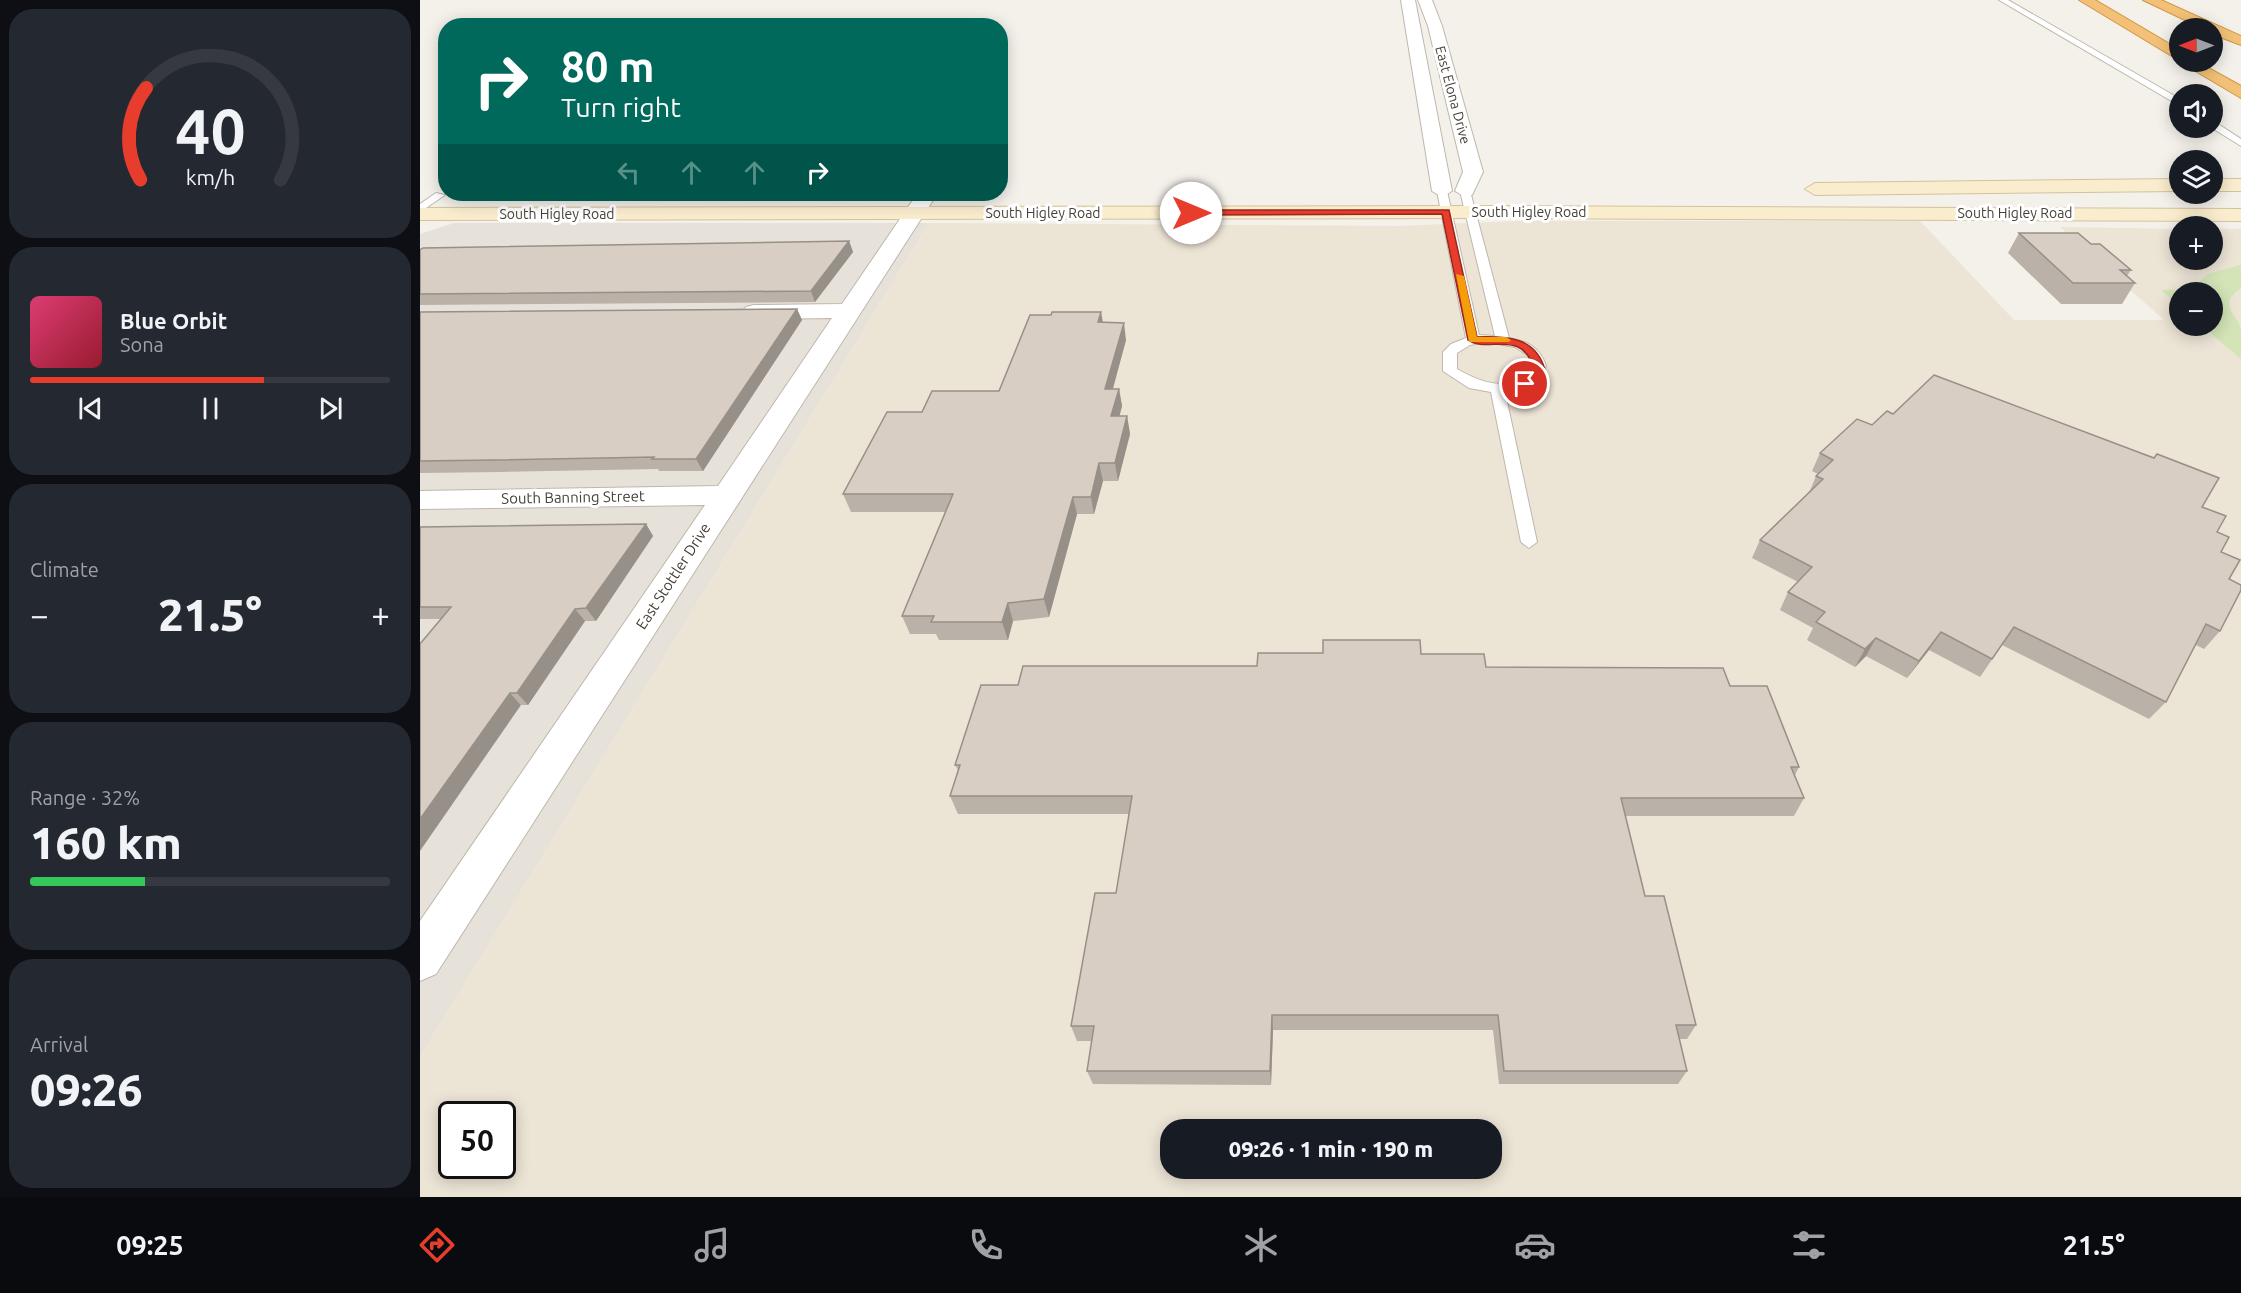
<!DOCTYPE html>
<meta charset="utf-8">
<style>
body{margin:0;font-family:Ubuntu,sans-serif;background:#242831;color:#f1f3f6;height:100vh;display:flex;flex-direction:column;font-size:22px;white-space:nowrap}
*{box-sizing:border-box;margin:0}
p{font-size:20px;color:#9ea1a6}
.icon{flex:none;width:33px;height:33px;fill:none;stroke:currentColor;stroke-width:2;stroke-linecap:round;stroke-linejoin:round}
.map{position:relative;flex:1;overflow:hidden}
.panel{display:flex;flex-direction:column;gap:9px;padding:9px;background:#0d0f14;width:420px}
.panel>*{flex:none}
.guide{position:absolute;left:18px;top:18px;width:570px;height:183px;border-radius:24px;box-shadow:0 3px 15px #0003;background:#00695c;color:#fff;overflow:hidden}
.needle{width:39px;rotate:270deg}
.fabs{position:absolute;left:1749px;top:18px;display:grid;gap:12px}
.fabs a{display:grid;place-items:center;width:54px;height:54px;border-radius:50%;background:#171b24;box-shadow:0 3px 15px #0003;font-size:30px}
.speed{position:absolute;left:18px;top:1101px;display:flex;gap:12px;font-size:30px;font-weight:700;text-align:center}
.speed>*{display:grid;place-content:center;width:78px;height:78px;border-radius:50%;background:#171b24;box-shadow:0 3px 15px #0003;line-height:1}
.speed .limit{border:3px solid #111;border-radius:9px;background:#fff;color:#111}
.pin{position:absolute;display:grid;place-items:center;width:51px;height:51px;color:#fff;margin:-26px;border:3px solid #fff;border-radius:50%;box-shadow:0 2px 6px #0007}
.me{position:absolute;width:66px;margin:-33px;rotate:90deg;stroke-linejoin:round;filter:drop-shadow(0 0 4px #0008)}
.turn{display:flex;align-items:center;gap:21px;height:126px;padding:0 24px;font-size:27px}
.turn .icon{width:78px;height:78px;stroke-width:2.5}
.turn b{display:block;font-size:42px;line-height:51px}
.lanes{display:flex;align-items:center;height:57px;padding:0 24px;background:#0003;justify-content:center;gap:30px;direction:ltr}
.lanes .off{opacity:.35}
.big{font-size:45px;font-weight:800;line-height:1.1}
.panel .card{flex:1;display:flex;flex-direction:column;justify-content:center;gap:9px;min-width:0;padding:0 21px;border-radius:24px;background:#242831}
.panel .dial{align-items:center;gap:0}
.dial svg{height:156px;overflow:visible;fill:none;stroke:#363941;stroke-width:7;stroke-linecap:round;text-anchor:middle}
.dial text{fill:#f1f3f6;stroke:none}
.song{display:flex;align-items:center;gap:18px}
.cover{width:72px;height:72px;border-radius:9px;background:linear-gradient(135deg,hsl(340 70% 55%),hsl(350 70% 35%))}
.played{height:6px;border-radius:3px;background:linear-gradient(90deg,#e83d2d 65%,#363941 65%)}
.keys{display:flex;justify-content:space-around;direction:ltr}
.heat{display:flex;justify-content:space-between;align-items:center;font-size:33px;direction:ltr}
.charge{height:9px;border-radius:4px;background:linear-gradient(90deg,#34c759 32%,#363941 0)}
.trip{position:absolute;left:740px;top:1119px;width:342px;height:60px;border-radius:24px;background:#171b24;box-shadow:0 3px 15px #0003;font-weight:800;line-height:60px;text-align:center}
.menu{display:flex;height:96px;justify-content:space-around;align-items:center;background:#090b0e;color:#9ea1a6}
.menu .icon{width:42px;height:42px}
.menu .on{color:#e83d2d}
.menu b{font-size:27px;color:#f1f3f6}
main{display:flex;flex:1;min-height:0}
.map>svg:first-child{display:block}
.residential{fill:#e7e2d9}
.education{fill:#ece4d5;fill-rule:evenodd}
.green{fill:#d3e4b7}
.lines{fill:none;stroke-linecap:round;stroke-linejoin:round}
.lane-casing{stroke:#bfb7ad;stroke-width:2}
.street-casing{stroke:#bfb7ad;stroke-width:2}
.secondary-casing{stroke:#d3c29f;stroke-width:2}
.highway-casing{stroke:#d19647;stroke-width:2}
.lane{fill:#fff;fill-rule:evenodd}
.street{fill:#fff;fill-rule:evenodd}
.secondary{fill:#faedce;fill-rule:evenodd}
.highway{fill:#f2c177;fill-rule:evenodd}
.wall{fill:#bab1a8}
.shaded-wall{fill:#979088}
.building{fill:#d8cec3;stroke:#979088;stroke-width:1.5}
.route{fill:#e83d2d;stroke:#97281d;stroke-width:1.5}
.slow{fill:#f59e0b}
.labels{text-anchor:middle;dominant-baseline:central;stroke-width:6;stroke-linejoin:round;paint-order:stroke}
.far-street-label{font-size:14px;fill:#474139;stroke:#fff}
.street-label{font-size:15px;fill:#474139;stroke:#fff}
</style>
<main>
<section class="panel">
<div class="card dial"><svg viewBox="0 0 100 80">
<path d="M14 69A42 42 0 1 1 86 69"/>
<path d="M14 69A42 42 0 0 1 17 22" stroke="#e83d2d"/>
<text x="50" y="56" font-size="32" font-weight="700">40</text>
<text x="50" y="72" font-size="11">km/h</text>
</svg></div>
<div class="card">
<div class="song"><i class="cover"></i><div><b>Blue Orbit</b><p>Sona</p></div></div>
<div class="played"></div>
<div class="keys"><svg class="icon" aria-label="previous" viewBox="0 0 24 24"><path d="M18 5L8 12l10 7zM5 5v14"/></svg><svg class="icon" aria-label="pause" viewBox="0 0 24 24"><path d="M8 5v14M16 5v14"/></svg><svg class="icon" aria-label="next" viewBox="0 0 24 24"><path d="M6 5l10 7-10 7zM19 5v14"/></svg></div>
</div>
<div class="card"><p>Climate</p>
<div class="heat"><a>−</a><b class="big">21.5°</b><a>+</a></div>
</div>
<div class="card"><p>Range · 32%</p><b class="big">160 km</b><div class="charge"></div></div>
<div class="card"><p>Arrival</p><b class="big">09:26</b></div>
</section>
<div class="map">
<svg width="1821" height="1197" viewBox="0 0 1821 1197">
<rect width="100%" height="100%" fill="#f4f0ea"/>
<path class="residential" d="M 34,223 L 509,223 L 0,1057 L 0,234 Z"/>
<path class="education" d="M 1099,221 L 1500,221 L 1594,320 L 1744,320 L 1640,227 L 1759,229 L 1760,260 L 1792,260 L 1793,229 L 1821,229 L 1821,1197 L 0,1197 L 0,1057 L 509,223 L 977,226 ZM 1760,292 L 1792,292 L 1792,326 L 1760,326 ZM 32,1114 L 82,1114 L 82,1166 L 32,1166 ZM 750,1130 L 1071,1130 L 1071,1168 L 750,1168 Z"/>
<path class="green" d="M 1821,265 L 1821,288 C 1797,305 1816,312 1821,329 C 1821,337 1821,350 1821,359 L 1782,326 L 1792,326 L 1792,292 L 1760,292 L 1759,306 L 1741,290 L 1770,290 L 1788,274 Z"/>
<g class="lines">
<defs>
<g id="lane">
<path d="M 1579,0 L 1588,0 L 1760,99 L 1760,106 Z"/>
<path d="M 1792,120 L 1821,139 L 1821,146 L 1792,128 Z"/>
<path d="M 1022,188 L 1027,191 L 1059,335 L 1075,336 L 1040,191 L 1045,188 L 1050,191 L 1089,338 C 1108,341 1120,348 1126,366 C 1115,383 1105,389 1085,392 L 1117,542 L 1109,548 L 1101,542 L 1071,392 L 1049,388 L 1023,371 L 1023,352 L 1031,344 L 1046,338 L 1017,191 ZM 1067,342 L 1095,347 L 1109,356 L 1112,366 C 1094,395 1061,383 1037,369 L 1037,353 L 1050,345 Z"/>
<path d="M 16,193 L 25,195 L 0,212 L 0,204 Z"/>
</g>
<g id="street">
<path d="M 981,0 L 995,0 L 1032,191 L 1022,197 L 1012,191 Z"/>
<path d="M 998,0 L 1012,0 L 1022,26 L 1063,172 L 1052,195 L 1045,197 L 1035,191 L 1043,172 L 1008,26 Z"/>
<path d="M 497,194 L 517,194 L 16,974 L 0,981 L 0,921 L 285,505 L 0,509 L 0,491 L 298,486 L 412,318 L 334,319 L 326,317 L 322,312 L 326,307 L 334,305 L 422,304 Z"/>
</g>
<g id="secondary">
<path d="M 1760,179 L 1760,191 L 1395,195 L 1385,189 L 1395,183 Z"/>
<rect x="1792" y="179" width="29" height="12"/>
<path d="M 1051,206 L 1821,209 L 1821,221 L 1051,218 L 0,220 L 0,208 Z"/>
</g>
<g id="highway">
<path d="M 1659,0 L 1675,0 L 1760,50 L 1760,61 Z"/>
<path d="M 1723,0 L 1741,0 L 1821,36 L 1821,45 L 1792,34 L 1792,28 L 1782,28 Z"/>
<path d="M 1760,62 L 1778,62 L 1821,86 L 1821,98 Z"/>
</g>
</defs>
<use href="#lane" class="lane-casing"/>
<use href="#street" class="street-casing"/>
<use href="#secondary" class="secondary-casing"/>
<use href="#highway" class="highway-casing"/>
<use href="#lane" class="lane"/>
<use href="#street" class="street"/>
<use href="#secondary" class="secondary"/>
<use href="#highway" class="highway"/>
</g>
<g class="wall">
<path d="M 1599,233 L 1671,244 L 1711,270 L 1707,276 L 1715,283 L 1702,304 L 1641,304 L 1588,253 Z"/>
<path d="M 429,241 L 433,252 L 395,302 L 0,305 L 0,250 Z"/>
<path d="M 377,309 L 382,320 L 283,471 L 239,471 L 238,469 L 81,472 L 0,473 L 0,312 Z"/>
<path d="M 683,322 L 706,340 L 693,389 L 699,389 L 702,406 L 699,416 L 707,416 L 710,434 L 698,481 L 683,481 L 674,514 L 657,514 L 629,617 L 593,621 L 588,640 L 519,640 L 516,634 L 490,634 L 482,616 L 526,512 L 431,512 L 423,494 L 502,412 L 579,391 Z"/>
<path d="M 1473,414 L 1782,507 L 1797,532 L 1801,552 L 1809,579 L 1800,631 L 1784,649 L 1776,645 L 1746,702 L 1729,719 L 1582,645 L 1560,677 L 1509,650 L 1487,678 L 1446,656 L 1435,667 L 1387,640 L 1393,628 L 1360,610 L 1368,592 L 1378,582 L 1332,558 L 1340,540 L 1389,493 L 1396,476 L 1398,474 L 1392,471 L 1400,453 Z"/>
<path d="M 226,524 L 233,536 L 176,621 L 165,621 L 108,705 L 101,705 L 21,619 L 0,619 L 0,527 Z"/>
<path d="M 1001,654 L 1066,667 L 1310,686 L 1379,767 L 1375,775 L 1384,798 L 1374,816 L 1205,816 L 1225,896 L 1276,1025 L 1267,1039 L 1259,1039 L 1267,1071 L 1258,1084 L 1079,1084 L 1073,1030 L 853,1030 L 851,1085 L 673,1084 L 667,1071 L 672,1041 L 657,1041 L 651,1026 L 696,893 L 709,814 L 538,814 L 530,796 L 538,770 L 535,765 L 598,685 Z"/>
</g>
<g class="shaded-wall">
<path d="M 429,241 L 433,252 L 395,302 L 391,291 Z"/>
<path d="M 377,309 L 382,320 L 283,471 L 276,459 Z"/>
<path d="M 681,312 L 684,328 L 678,322 Z"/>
<path d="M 704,323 L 706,340 L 688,406 L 685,389 Z"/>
<path d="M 699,389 L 702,406 L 695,434 L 691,416 Z"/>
<path d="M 707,416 L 710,434 L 698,481 L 695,463 Z"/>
<path d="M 679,463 L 683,481 L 674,514 L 671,497 Z"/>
<path d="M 653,497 L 657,514 L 629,617 L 624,599 Z"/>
<path d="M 226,524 L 233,536 L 176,621 L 166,608 Z"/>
<path d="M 588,603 L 593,621 L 588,640 L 582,622 Z"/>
<path d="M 155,609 L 165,621 L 108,705 L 97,693 Z"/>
<path d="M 1521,632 L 1509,650 L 1487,678 L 1499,661 Z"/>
<path d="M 1456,638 L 1446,656 L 1435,667 L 1445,649 Z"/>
<path d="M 90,693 L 101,705 L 0,851 L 0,819 Z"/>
<path d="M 852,1015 L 853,1030 L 851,1085 L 850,1071 Z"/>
</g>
<g class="building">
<path d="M 1599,233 L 1658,233 L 1671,244 L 1680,244 L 1711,270 L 1700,270 L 1715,283 L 1653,283 Z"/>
<path d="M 429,241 L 391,291 L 0,294 L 0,250 L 3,248 Z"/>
<path d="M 377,309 L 276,459 L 232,459 L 234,457 L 73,460 L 0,461 L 0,312 Z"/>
<path d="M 632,312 L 681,312 L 678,322 L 704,323 L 685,389 L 699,389 L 691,416 L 707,416 L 695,463 L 679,463 L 671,497 L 653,497 L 624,599 L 588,603 L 582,622 L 511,622 L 514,616 L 482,616 L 533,494 L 423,494 L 467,412 L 502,412 L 512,391 L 579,391 L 610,315 L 631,315 Z"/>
<path d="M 1514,375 L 1734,458 L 1737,454 L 1799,478 L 1782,507 L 1806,516 L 1797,532 L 1809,537 L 1801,552 L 1820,560 L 1809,579 L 1821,585 L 1821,590 L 1800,631 L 1786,624 L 1746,702 L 1594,627 L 1572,659 L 1521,632 L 1499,661 L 1456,638 L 1445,649 L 1396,622 L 1405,612 L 1368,592 L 1392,567 L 1340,540 L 1403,479 L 1396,476 L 1413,460 L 1400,453 L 1437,419 L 1452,425 L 1467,411 L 1473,414 Z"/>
<path d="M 226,524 L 166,608 L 155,609 L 97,693 L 90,693 L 0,819 L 0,644 L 31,607 L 0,607 L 0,527 Z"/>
<path d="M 903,640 L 1000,640 L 1001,654 L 1064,654 L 1066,667 L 1303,668 L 1310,686 L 1347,686 L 1379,767 L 1371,767 L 1384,798 L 1201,798 L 1225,896 L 1244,896 L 1276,1025 L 1256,1025 L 1267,1071 L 1084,1071 L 1078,1015 L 852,1015 L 850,1071 L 667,1071 L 674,1026 L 651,1026 L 675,893 L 696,893 L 712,796 L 530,796 L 540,765 L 535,765 L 561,685 L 598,685 L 603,666 L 837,666 L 838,653 L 903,653 Z"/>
</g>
<path class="route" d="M 1029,210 L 1057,337 C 1088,336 1116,337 1125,370 L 1109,386 L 1100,384 L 1114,370 C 1103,327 1067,354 1048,340 L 1022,214 L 771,215 L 767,213 L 771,210 Z"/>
<path class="slow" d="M 1036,274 L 1044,276 L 1057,337 L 1086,337 L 1091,340 L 1089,342 L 1049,342 Z"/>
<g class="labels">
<g class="far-street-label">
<text transform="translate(1033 95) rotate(75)">East Elona Drive</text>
<text x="1109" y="212">South Higley Road</text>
<text x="623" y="213">South Higley Road</text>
<text x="1595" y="213">South Higley Road</text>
<text x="137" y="214">South Higley Road</text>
</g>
<g class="street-label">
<text transform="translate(153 497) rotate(-1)">South Banning Street</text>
<text transform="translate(253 576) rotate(-57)">East Stottler Drive</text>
</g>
</g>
</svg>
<div class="fabs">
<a><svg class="needle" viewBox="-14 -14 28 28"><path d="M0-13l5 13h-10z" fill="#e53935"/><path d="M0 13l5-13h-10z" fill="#9ea1a6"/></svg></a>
<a><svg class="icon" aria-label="sound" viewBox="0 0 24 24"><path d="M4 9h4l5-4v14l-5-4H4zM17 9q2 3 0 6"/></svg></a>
<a><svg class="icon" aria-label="layers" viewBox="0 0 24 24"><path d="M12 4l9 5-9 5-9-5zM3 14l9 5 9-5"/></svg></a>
<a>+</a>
<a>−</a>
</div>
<div class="speed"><div class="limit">50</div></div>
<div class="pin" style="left:1105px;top:384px;background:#d93025"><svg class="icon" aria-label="arrive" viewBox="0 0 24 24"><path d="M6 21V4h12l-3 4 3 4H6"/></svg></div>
<svg class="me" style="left:771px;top:213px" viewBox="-20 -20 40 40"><circle r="19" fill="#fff"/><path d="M0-13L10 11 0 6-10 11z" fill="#e83d2d"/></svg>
<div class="trip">09:26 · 1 min · 190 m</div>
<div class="guide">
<div class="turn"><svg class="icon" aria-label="right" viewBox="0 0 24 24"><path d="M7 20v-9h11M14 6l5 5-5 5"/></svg><div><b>80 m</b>Turn right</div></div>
<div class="lanes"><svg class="icon off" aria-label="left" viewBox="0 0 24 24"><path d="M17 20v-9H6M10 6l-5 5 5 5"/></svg><svg class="icon off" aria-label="ahead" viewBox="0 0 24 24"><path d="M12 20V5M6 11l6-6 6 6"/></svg><svg class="icon off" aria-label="ahead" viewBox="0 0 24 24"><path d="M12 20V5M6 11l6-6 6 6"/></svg><svg class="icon" aria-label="right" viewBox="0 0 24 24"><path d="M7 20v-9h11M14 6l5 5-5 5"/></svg></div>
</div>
</div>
</main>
<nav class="menu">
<b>09:25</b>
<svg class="icon on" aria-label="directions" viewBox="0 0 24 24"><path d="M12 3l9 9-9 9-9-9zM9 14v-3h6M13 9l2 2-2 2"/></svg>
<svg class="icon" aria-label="music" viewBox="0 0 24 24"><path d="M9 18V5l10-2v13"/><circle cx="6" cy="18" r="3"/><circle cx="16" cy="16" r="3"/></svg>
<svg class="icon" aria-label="phone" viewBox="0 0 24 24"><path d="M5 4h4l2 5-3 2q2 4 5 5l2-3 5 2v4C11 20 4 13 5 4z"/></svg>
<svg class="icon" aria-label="climate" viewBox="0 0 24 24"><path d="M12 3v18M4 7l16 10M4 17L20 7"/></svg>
<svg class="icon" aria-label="car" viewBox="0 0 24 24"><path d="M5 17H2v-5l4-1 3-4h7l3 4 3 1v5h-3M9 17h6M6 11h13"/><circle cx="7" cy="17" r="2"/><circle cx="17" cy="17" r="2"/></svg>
<svg class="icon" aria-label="filters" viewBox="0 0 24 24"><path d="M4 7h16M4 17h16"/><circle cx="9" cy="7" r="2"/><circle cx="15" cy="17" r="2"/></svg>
<b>21.5°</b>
</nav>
